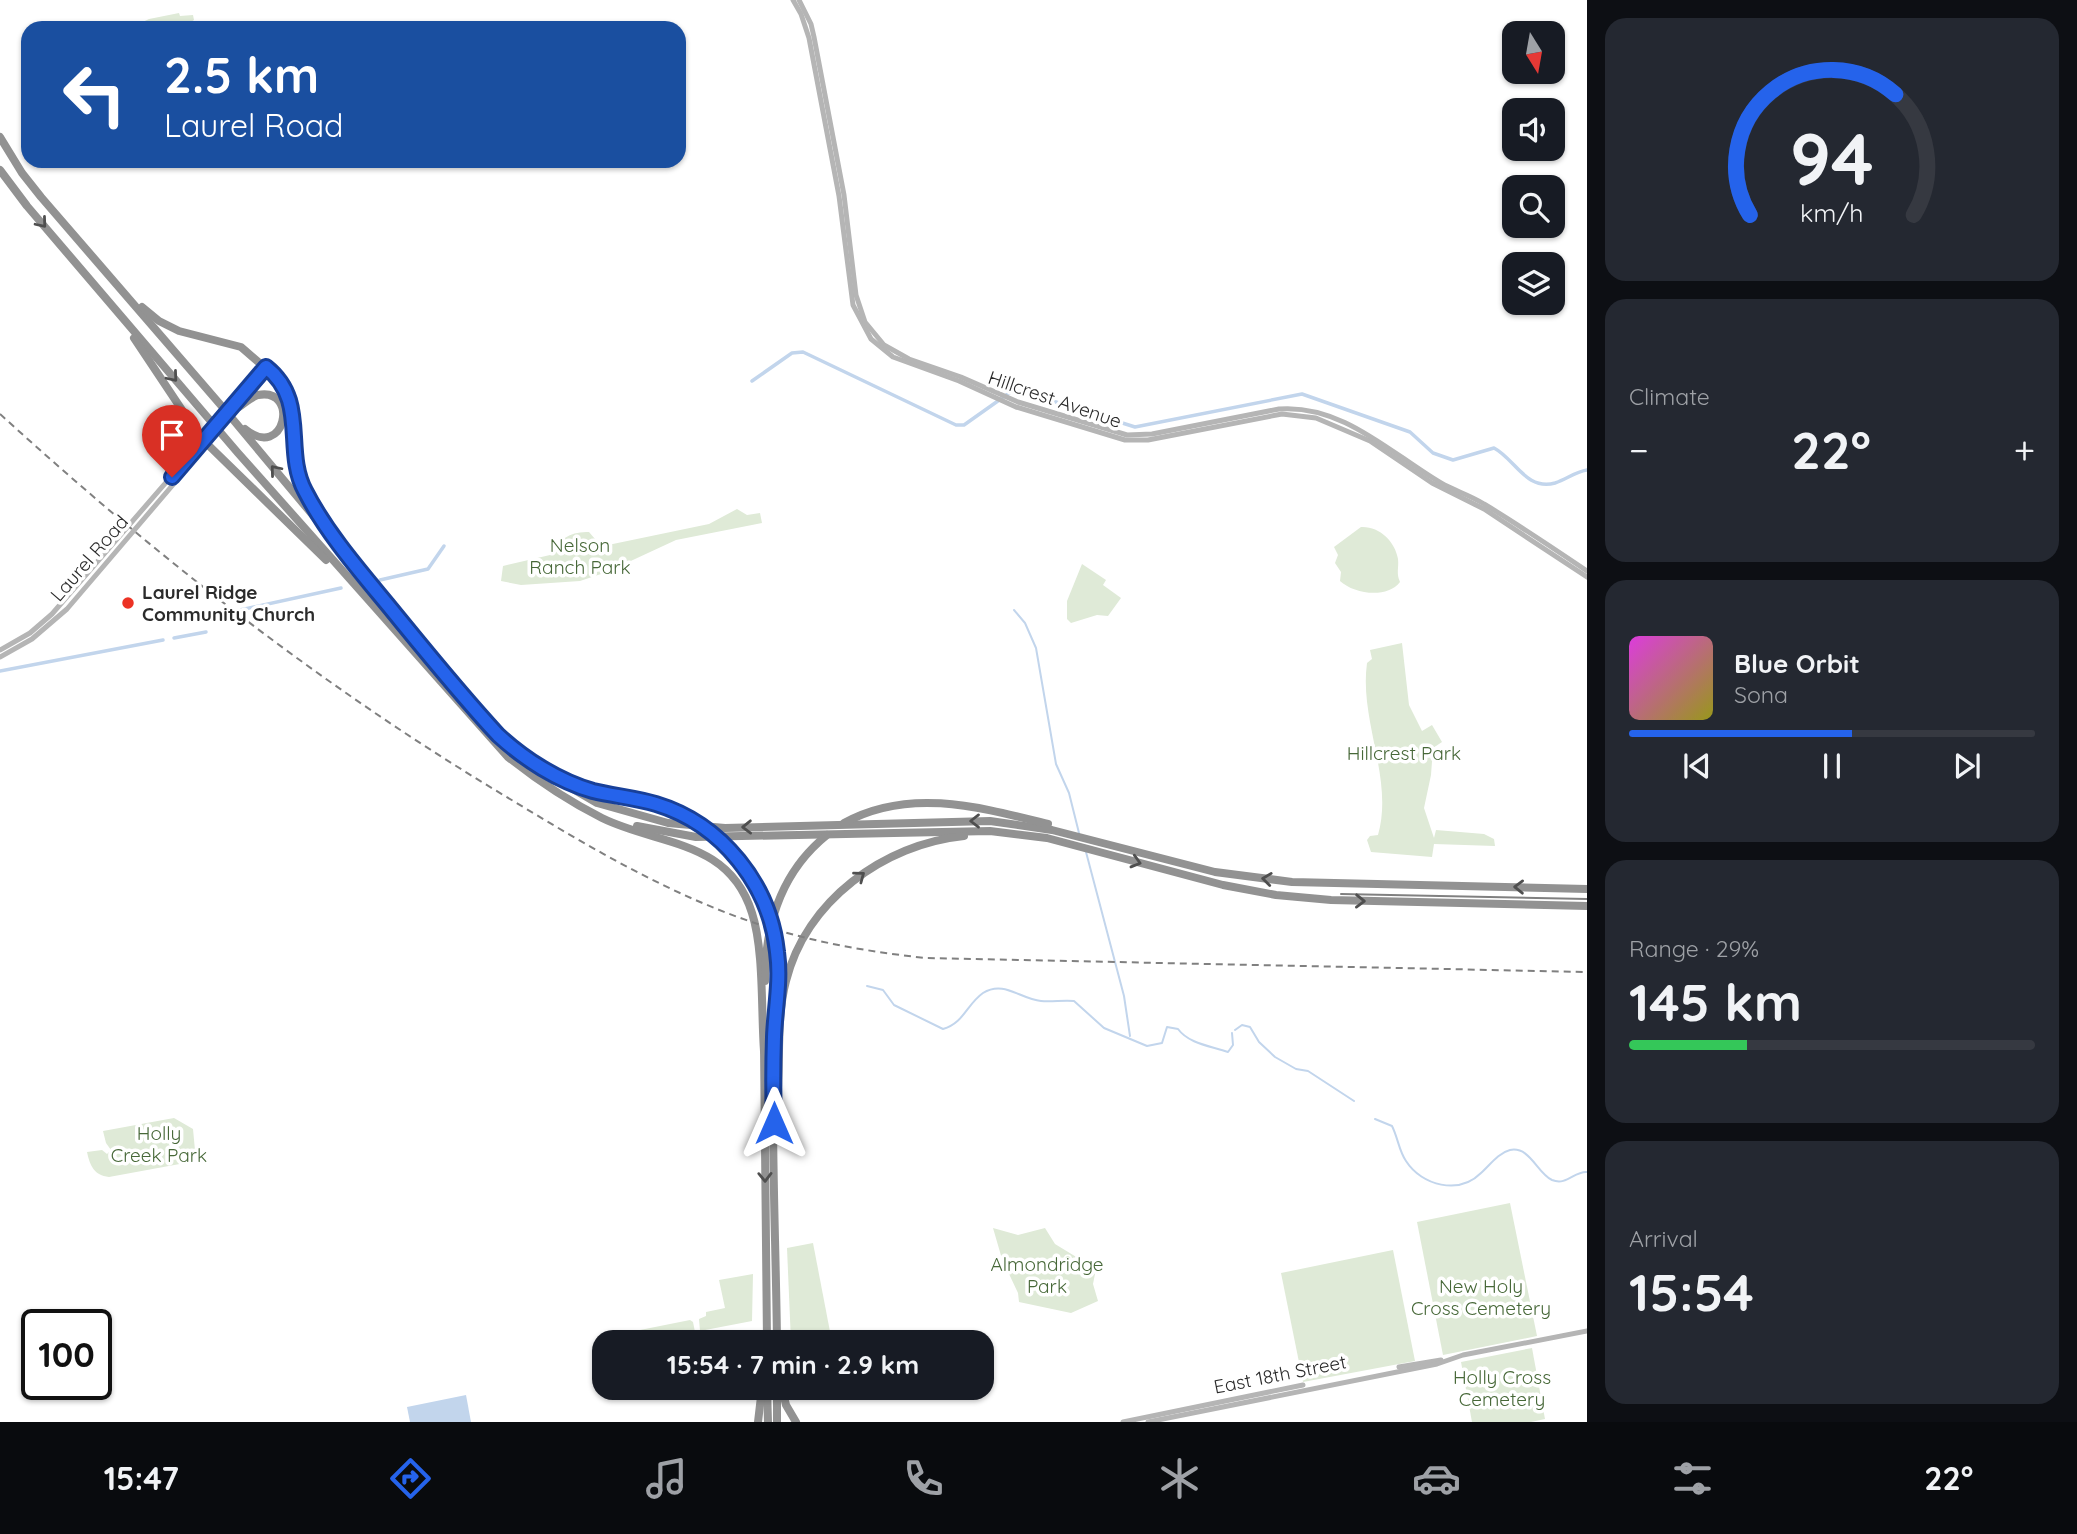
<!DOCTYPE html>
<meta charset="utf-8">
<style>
body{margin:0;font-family:Quicksand,sans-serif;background:#242831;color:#f1f3f6;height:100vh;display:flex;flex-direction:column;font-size:26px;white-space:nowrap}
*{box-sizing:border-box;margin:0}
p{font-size:23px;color:#9ea1a6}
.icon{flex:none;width:38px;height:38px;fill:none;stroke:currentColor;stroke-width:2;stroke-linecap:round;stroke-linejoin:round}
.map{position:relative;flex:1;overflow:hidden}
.panel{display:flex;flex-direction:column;gap:18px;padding:18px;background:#0d0f14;width:490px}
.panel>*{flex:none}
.hud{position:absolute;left:21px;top:21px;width:665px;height:147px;border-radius:21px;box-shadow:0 2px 5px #0004;background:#1a4fa0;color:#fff;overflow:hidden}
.needle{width:46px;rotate:169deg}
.fabs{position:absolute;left:1502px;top:21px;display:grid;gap:14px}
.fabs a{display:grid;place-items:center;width:63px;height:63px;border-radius:14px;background:#171b24;box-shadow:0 2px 5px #0004;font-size:35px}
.speed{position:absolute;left:21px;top:1309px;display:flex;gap:14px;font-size:35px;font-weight:700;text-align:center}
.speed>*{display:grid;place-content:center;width:91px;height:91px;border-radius:50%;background:#171b24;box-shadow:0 2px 5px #0004;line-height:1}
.speed .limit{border:4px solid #111;border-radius:10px;background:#fff;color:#111}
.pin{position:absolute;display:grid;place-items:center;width:60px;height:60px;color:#fff;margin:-72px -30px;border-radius:50% 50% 50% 0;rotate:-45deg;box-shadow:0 0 7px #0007}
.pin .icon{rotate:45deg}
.me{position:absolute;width:77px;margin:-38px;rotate:0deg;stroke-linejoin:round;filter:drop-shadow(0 0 5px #0008)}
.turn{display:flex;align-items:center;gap:24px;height:147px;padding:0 28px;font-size:32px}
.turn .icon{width:91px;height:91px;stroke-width:2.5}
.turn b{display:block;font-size:49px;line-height:60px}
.big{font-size:52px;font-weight:700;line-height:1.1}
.panel .widget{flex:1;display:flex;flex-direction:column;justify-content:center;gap:10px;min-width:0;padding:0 24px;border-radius:21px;background:#242831}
.panel .dial{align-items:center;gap:0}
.dial svg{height:182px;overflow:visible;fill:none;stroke:#363941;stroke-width:7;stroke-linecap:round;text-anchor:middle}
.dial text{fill:#f1f3f6;stroke:none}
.song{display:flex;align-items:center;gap:21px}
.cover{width:84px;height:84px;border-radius:10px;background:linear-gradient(135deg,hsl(300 70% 55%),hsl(60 70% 35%))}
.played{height:7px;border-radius:4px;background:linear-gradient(90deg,#2563eb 55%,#363941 55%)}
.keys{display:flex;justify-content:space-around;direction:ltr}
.heat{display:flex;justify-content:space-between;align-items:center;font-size:38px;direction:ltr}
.charge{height:10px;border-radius:5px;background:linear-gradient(90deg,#34c759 29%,#363941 0)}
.trip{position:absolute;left:592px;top:1330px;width:402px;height:70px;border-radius:21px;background:#171b24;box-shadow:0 2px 5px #0004;font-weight:700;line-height:70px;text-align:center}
.dock{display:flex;height:112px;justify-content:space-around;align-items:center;background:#090b0e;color:#9ea1a6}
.dock .icon{width:49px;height:49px}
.dock .selected{color:#2563eb}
.dock b{font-size:32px;color:#f1f3f6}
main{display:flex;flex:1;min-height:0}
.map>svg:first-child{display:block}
.green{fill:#dfead7}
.water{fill:#c2d5ec}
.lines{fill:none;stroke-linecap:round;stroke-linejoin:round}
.stream{stroke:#c2d5ec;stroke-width:2}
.canal{stroke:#c2d5ec;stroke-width:3.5}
.secondary{stroke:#b5b5b5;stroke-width:5}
.highway{stroke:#929292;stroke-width:8}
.tram{stroke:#808080;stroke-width:2}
.rail{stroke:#808080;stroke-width:2;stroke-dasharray:7 5;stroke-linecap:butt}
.oneway{stroke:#4f4f4f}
.route-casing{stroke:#184099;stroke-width:18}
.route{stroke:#2563eb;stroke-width:12}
.poi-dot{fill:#ec3224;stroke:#fff;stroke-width:2.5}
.labels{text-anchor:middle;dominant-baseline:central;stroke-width:7;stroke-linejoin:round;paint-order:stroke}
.street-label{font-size:19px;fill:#2b2b2b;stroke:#fff}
.park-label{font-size:19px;fill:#476838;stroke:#fff}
.poi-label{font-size:19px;font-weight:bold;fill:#2b2b2b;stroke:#fff;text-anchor:start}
</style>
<main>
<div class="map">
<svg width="1587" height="1422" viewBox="0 0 1587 1422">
<rect width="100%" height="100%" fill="#fff"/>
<g class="green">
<path d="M 179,13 L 180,16 L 193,15 L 194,20 L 182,28 L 130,28 L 149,19 Z"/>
<path d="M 737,509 L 747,515 L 760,513 L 762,523 L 676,540 L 607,572 L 580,581 L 521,585 L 501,581 L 503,566 L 550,555 C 557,540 571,531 589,532 L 595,539 L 608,545 L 709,524 Z"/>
<path d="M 1361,527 C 1379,526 1395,541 1398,559 C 1399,568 1396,573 1400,582 C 1387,599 1354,594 1340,581 L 1341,572 L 1335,563 L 1338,555 L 1334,547 Z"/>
<path d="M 1082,564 L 1106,580 L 1103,585 L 1121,598 L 1108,616 L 1097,615 L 1071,623 L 1067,619 L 1067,601 Z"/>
<path d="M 1402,643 L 1409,705 L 1422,731 L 1432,725 L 1442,742 L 1433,748 L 1431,775 L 1424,808 L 1434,838 L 1436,830 L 1484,834 L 1494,839 L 1495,846 L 1434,844 L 1432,857 L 1371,852 L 1367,840 L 1370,836 L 1378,835 C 1394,779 1359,721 1367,663 L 1372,659 L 1370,650 Z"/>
<path d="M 174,1118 L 193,1129 L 196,1161 L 109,1177 C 94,1175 90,1166 87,1152 L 102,1150 L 107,1154 L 111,1150 L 106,1143 L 103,1131 Z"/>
<path d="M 1510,1203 L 1537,1336 L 1443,1355 L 1417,1222 Z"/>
<path d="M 993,1228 L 1018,1235 L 1045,1228 L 1055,1244 L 1096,1269 L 1093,1284 L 1098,1301 L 1071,1313 L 1019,1302 L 1018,1293 L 1002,1259 Z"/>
<path d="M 813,1243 L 832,1342 L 791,1342 L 787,1248 Z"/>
<path d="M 1393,1250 L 1415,1361 L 1303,1382 L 1281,1273 Z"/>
<path d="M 753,1274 L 752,1321 L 700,1331 L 699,1319 L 706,1316 L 706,1312 L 725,1308 L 719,1280 Z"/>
<path d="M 690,1320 L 693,1322 L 695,1332 L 640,1342 L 640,1330 Z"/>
<path d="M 1532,1348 L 1545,1419 L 1531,1422 L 1472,1422 L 1461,1362 Z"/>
</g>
<path class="water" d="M 466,1395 L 471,1422 L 410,1422 L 407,1407 Z"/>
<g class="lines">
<g class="stream">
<path d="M 1014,610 L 1025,623 L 1036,648 L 1056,764 L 1069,793 L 1079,833"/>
<path d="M 1086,852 L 1124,996 L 1130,1036"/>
<path d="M 867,986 L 883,990 L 894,1005 L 943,1029 C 964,1023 967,1004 983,993 C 1004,980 1020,999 1041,1001 C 1052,1002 1063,1000 1074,1001 L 1104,1028 L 1147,1046 L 1162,1043 L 1167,1027 L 1178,1029 C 1189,1044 1211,1046 1228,1052 L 1233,1045 L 1232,1033"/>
<path d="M 1235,1030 L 1242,1025 L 1250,1027 L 1259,1042 L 1275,1057 L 1296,1069 L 1308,1071 L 1354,1101"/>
<path d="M 1375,1119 L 1392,1126 C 1398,1138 1399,1151 1406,1161 C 1422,1186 1459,1195 1481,1173 C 1490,1165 1498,1153 1510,1150 C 1530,1146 1537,1173 1552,1180 C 1567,1186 1574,1171 1587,1172"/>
</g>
<g class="canal">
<path d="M 752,381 L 792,353 L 803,352 L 956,425 L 964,425 L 1012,391 L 1021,391 L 1135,427 L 1302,394 L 1410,432 L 1433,453 L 1453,460 L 1494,448 C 1515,459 1526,491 1555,483 C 1567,479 1575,472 1587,470"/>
<path d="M 380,580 L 428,569 L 444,546"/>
<path d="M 240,610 L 341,588"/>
<path d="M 174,638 L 206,632"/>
<path d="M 0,671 L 163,640"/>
</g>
<g class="secondary">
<path d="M 793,0 L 801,14 L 809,38 L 839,196 L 853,305 L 871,339 L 893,357 L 959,381 L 1016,407 L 1125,440 L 1148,440 L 1282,414 L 1316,418 L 1370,441 L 1432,483 L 1484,509 L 1587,577"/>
<path d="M 799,0 L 811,24 L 814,37 L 844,195 L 856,295 L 865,322 L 884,345 L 909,359 L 961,377 L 1018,402 L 1127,435 L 1152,434 L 1279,409 C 1342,404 1390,453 1441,483 C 1455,491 1470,495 1484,504 C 1519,525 1553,548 1587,571"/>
<path d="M 248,397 L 271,371"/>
<path d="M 0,650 L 30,633 L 52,614 L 266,367"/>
<path d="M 0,657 L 32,639 L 67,609 L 241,405"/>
<path d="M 1399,1367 L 1441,1360"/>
<path d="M 1123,1422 L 1303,1385"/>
<path d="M 1148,1422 L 1437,1364 L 1463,1355 L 1587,1331"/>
</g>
<g class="highway">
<path d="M 0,137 L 22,173 L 41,197 L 225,410 L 479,714 L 532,765 L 597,803 L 668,823 L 725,828 L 990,821 L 1052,830 L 1215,872 L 1292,882 L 1587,889"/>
<path d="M 0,170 L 27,206 L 238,453 L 508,757 C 537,780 568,801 602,818 C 659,846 729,839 752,913 C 764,950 761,1010 764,1051"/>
<path d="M 142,307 L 159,321 L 179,331 L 241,347 L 277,378 L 290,401 L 300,481 L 327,525"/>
<path d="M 134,338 L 200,437 L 326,560"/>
<path d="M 239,407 C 245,403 251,397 258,395 C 300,387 285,462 245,429"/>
<path d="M 559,777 C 604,800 655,797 699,824"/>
<path d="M 844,823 C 909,787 980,807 1048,824"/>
<path d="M 637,826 L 696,837 L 990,831 L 1047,838 L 1223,885 L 1276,895 L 1331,900 L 1587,906"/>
<path d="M 715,836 C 743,861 764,892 773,929 C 785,975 774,1025 773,1072 C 772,1162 776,1252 777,1342"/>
<path d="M 765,981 C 765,924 781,872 827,835"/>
<path d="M 764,1047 L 767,1342"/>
<path d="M 778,1088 C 780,1053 777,1015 786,981 C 806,901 884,844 964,836"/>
<path d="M 767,1388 L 768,1422"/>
<path d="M 777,1388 L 777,1422"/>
<path d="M 782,1388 L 786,1405 L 796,1422"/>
<path d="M 758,1422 L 762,1388"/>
</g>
<path class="tram" d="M 1341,894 L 1587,899"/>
<path class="rail" d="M 0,414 C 160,560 328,691 515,802 C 594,850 676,898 764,926 C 817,943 871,952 925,958 L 1587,972"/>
</g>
<defs><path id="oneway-chevron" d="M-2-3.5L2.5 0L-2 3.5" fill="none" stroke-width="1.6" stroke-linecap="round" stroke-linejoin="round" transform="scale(1.75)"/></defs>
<g class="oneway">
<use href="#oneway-chevron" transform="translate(42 223) rotate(50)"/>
<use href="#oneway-chevron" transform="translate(173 377) rotate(50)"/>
<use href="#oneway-chevron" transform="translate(275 470) rotate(-130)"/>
<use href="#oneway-chevron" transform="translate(975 821) rotate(180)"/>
<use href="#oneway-chevron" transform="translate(747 827) rotate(179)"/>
<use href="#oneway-chevron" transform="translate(1136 862) rotate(16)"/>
<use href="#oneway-chevron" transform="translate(860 876) rotate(-37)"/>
<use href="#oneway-chevron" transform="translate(1267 879) rotate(-173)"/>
<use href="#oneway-chevron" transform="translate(1519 887) rotate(-179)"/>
<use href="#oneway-chevron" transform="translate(1360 901) rotate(1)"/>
<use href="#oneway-chevron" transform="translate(765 1177) rotate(89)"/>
</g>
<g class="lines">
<defs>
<path id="route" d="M 172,477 L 266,367 C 309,401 283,450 305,491 C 326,532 358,569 387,604 C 423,648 459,693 498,735 C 524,759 558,781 593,791 C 614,796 636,798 656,804 C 722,824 770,885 777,952 C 781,981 775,1009 774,1037 C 773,1066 773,1094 774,1123"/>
</defs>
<use href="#route" class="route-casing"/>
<use href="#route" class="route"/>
</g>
<circle class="poi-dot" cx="128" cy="603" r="7"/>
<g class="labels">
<g class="street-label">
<text transform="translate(1055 399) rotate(19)">Hillcrest Avenue</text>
<text transform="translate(89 558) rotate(-49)">Laurel Road</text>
<text transform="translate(1280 1374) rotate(-11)">East 18th Street</text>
</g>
<g class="park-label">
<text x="580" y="545">Nelson<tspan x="580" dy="22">Ranch Park</tspan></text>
<text x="1404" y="753">Hillcrest Park</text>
<text x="159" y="1133">Holly<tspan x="159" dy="22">Creek Park</tspan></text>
<text x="1047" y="1264">Almondridge<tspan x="1047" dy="22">Park</tspan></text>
<text x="1481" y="1286">New Holy<tspan x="1481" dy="22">Cross Cemetery</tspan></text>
<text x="1502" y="1377">Holly Cross<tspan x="1502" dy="22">Cemetery</tspan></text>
</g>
<g class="poi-label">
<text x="142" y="592">Laurel Ridge<tspan x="142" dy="22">Community Church</tspan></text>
</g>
</g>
</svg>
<div class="fabs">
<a><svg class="needle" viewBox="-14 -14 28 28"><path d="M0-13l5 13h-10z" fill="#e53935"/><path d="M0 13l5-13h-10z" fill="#9ea1a6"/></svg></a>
<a><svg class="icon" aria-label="sound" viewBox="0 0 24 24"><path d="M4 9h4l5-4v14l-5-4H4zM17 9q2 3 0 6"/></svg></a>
<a><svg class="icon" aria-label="search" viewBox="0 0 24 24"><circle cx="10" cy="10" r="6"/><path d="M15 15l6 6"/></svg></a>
<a><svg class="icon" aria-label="layers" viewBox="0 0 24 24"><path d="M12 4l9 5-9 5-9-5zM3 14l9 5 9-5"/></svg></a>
</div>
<div class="speed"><div class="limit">100</div></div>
<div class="pin" style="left:172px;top:477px;background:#d93025"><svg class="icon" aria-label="arrive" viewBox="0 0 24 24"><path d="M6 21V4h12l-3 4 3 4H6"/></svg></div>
<svg class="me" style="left:774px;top:1123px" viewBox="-20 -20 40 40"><path d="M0-17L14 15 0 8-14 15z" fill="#2563eb" stroke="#fff" stroke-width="4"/></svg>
<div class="trip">15:54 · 7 min · 2.9 km</div>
<div class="hud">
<div class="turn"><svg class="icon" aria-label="left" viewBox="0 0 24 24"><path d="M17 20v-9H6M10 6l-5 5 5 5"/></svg><div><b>2.5 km</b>Laurel Road</div></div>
</div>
</div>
<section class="panel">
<div class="widget dial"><svg viewBox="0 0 100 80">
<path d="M14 69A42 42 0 1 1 86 69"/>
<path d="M14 69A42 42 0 0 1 78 16" stroke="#2563eb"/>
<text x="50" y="56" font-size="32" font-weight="700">94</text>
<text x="50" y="72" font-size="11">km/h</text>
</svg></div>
<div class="widget"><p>Climate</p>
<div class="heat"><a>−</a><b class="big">22°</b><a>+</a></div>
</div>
<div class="widget">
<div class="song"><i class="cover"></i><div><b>Blue Orbit</b><p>Sona</p></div></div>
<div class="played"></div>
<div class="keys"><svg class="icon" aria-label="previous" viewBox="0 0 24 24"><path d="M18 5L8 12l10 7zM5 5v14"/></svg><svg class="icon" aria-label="pause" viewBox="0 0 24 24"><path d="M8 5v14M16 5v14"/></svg><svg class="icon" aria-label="next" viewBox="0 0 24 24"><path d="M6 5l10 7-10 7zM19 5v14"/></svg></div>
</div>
<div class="widget"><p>Range · 29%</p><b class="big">145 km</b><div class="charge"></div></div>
<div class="widget"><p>Arrival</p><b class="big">15:54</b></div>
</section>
</main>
<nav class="dock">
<b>15:47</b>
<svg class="icon selected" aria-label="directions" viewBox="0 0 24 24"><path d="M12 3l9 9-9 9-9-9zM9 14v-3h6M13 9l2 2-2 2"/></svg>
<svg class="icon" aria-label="music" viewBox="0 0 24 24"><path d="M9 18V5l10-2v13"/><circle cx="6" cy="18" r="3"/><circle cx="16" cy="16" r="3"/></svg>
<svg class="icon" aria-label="phone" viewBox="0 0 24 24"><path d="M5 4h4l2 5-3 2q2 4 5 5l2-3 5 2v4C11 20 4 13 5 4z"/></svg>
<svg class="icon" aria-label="climate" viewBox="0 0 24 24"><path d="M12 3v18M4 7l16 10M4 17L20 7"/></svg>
<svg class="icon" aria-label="car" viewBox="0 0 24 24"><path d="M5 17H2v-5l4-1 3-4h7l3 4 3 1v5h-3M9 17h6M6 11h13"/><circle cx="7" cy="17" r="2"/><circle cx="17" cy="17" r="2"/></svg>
<svg class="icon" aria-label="filters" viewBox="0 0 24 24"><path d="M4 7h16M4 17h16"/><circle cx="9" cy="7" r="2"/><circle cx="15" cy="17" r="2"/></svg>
<b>22°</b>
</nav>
